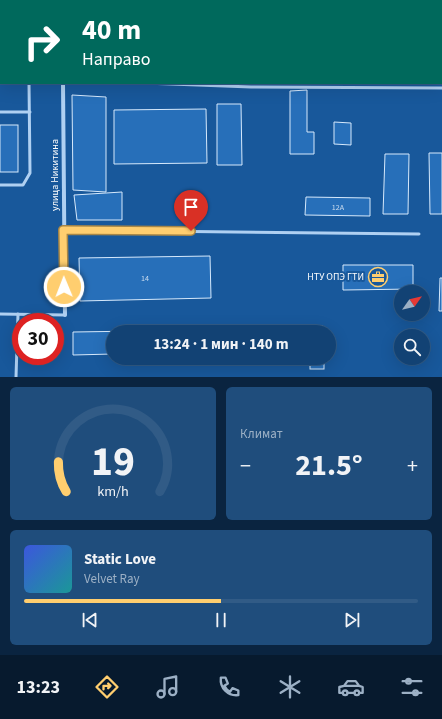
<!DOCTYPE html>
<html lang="ru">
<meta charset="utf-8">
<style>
body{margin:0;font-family:"Source Sans 3",sans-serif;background:#1f4d7c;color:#f1f3f6;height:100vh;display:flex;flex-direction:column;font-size:15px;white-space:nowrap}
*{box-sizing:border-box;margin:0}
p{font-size:13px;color:#9cb0c5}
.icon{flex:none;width:22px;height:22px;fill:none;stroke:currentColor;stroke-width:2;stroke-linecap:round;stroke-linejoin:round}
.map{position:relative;height:377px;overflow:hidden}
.drawer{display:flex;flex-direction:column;gap:10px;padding:10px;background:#0a2440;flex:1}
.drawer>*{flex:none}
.guide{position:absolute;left:0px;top:0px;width:442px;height:84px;box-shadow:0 4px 16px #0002,0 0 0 1px #315b86;background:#00695c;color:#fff;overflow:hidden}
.needle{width:26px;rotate:56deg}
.controls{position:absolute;left:394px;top:285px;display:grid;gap:8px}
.controls a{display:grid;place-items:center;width:36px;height:36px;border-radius:50%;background:#124274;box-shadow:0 4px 16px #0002,0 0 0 1px #315b86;font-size:20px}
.speed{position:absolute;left:12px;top:313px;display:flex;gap:8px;font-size:20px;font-weight:700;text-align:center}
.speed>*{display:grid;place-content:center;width:52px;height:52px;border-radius:50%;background:#124274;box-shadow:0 4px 16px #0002,0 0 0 1px #315b86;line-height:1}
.speed .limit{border:6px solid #d22;background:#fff;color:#111}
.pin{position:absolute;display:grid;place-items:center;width:34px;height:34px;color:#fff;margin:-41px -17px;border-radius:50% 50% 50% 0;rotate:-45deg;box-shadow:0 0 4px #0007}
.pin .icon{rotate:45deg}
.me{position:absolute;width:44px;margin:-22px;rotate:359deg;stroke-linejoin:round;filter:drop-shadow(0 0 3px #0008)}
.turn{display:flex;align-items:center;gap:14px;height:84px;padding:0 16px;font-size:18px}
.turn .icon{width:52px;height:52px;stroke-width:2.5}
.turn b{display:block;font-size:28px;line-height:34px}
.big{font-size:30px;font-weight:700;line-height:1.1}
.drawer .tile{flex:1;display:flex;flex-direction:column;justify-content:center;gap:6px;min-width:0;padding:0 14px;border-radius:6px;background:#1f4d7c}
.drawer .dial{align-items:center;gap:0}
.dial svg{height:104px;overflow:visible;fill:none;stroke:#315b86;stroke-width:7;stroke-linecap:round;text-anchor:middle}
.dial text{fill:#f1f3f6;stroke:none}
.song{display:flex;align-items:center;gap:12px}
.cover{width:48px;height:48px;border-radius:6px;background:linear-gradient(135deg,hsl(230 70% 55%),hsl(180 70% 35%))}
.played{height:4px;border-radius:2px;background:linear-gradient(90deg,#ffce6f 50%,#315b86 50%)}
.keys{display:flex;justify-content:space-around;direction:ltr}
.heat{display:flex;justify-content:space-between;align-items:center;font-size:22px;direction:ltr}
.drawer .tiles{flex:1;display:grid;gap:10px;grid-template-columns:1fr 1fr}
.tile:last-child{grid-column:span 2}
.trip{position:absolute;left:106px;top:325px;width:230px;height:40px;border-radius:20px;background:#124274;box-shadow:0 4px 16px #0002,0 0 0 1px #315b86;font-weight:700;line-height:40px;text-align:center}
.tabs{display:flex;height:64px;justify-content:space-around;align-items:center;background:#071a2e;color:#9cb0c5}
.tabs .icon{width:28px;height:28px}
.tabs .selected{color:#ffce6f}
.tabs b{font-size:18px;color:#f1f3f6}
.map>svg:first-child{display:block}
.green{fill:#216ab4}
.building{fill:#276fb9;stroke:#d6e9fc}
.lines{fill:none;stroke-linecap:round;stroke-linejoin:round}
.service{stroke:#afd0f2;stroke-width:3}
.minor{stroke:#afd0f2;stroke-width:4}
.route-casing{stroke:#a68648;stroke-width:10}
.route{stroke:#ffce6f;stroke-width:7}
.labels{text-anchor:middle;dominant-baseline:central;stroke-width:4;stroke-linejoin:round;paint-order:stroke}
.number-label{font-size:8px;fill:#c9dbee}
.street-label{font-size:10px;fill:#fff;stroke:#18589b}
.poi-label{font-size:10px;fill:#fff;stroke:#18589b;text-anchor:end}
</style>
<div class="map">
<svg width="442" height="377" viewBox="0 0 442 377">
<rect width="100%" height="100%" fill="#18589b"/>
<path class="green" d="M 286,0 L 442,0 L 442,43 L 441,1 Z"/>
<g class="building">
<path d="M 307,90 L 307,132 L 314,132 L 314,154 L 290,154 L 290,91 Z"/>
<path d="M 72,95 L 106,97 L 106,192 L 73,190 Z"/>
<path d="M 217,104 L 241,104 L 242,165 L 217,165 Z"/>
<path d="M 206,109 L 207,163 L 114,164 L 114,110 Z"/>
<path d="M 334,122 L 351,123 L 351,145 L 334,144 Z"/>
<rect x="0" y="125" width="18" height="47"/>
<path d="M 429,153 L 442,153 L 442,214 L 430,214 Z"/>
<path d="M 385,154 L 409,154 L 408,214 L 383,214 Z"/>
<path d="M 122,192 L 122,220 L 77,220 L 74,195 Z"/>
<path d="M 306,197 L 370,198 L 370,216 L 305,215 Z"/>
<path d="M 210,256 L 211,298 L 80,301 L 79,258 Z"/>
<path d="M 343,265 L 413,265 L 413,289 L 343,290 Z"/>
<path d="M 440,278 L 442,278 L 442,311 L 439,311 Z"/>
<path d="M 309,326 L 323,326 L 323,332 L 310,332 Z"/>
<path d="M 140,331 L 113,332 L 113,354 L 73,355 L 73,332 Z"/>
<rect x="310" y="358" width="14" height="11"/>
</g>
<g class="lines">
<g class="service">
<path d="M 323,1 L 323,0"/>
<path d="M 441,28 L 442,28"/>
<path d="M 144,83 L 251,87 L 442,88"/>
<path d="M 0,112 L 30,112"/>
<path d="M 0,185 L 23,185 L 30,173 L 29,83"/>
<path d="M 63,230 L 419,234"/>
<path d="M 0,314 L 65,315"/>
<path d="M 16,377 L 18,314"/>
</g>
<g class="minor">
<path d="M 62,0 L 62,1"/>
<path d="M 0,81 L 1,81"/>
<path d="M 63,83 L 65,315"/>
</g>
</g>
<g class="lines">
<defs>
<path id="route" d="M 64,287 L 63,230 L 191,231"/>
</defs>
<use href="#route" class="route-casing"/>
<use href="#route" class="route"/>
</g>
<defs>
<symbol id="office-ring" viewBox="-11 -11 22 22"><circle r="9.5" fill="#18589b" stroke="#ffce6f" stroke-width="1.5"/><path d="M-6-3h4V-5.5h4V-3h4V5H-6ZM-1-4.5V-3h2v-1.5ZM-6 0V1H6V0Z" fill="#ffce6f"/></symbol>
</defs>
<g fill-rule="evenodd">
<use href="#office-ring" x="367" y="266" width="22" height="22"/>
</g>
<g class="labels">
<g class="number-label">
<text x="338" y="207">12А</text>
<text x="145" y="278">14</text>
</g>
<g class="street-label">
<text transform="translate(55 175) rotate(-90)">улица Никитина</text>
</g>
<g class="poi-label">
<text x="364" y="277">НТУ ОПЭ ГТИ</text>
</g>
</g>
</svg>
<div class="controls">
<a><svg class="needle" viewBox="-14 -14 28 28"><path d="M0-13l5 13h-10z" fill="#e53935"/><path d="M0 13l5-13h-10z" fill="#9cb0c5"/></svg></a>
<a><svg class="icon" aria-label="search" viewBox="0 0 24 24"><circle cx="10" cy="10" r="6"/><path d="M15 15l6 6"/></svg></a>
</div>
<div class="speed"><div class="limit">30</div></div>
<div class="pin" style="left:191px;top:231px;background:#d93025"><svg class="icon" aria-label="arrive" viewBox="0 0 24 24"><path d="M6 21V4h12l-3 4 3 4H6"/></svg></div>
<svg class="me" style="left:64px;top:287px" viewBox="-20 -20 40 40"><circle r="17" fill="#ffce6f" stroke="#fff" stroke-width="3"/><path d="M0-11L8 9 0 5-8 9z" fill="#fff"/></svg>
<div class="trip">13:24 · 1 мин · 140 m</div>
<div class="guide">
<div class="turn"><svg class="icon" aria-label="right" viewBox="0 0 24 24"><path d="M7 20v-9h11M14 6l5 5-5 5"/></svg><div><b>40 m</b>Направо</div></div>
</div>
</div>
<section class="drawer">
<div class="tiles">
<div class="tile dial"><svg viewBox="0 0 100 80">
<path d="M14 69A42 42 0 1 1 86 69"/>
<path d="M14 69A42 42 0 0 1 8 46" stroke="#ffce6f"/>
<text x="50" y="56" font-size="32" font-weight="700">19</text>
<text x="50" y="72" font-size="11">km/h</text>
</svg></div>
<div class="tile"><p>Климат</p>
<div class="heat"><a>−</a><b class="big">21.5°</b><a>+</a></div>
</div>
<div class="tile">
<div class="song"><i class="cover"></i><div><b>Static Love</b><p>Velvet Ray</p></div></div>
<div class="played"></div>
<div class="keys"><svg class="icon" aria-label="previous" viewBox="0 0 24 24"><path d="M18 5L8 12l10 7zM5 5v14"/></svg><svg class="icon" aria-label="pause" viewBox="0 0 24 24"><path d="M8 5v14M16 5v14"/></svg><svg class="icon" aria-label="next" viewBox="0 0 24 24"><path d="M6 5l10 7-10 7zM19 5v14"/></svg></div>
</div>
</div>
</section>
<nav class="tabs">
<b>13:23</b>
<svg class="icon selected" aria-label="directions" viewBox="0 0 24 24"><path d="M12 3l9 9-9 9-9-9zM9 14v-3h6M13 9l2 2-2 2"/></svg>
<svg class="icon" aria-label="music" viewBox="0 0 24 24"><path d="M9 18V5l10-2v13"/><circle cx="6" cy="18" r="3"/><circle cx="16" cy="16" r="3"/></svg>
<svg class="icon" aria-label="phone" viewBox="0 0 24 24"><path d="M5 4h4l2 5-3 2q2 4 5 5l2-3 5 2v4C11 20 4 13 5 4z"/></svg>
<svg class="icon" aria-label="climate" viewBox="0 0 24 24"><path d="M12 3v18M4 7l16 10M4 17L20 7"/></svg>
<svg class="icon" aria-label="car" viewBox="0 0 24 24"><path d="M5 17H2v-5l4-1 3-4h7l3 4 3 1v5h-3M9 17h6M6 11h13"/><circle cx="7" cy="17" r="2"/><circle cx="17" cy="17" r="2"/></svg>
<svg class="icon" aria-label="filters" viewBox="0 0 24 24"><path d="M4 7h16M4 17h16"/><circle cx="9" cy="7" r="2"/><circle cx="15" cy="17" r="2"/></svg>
</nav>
